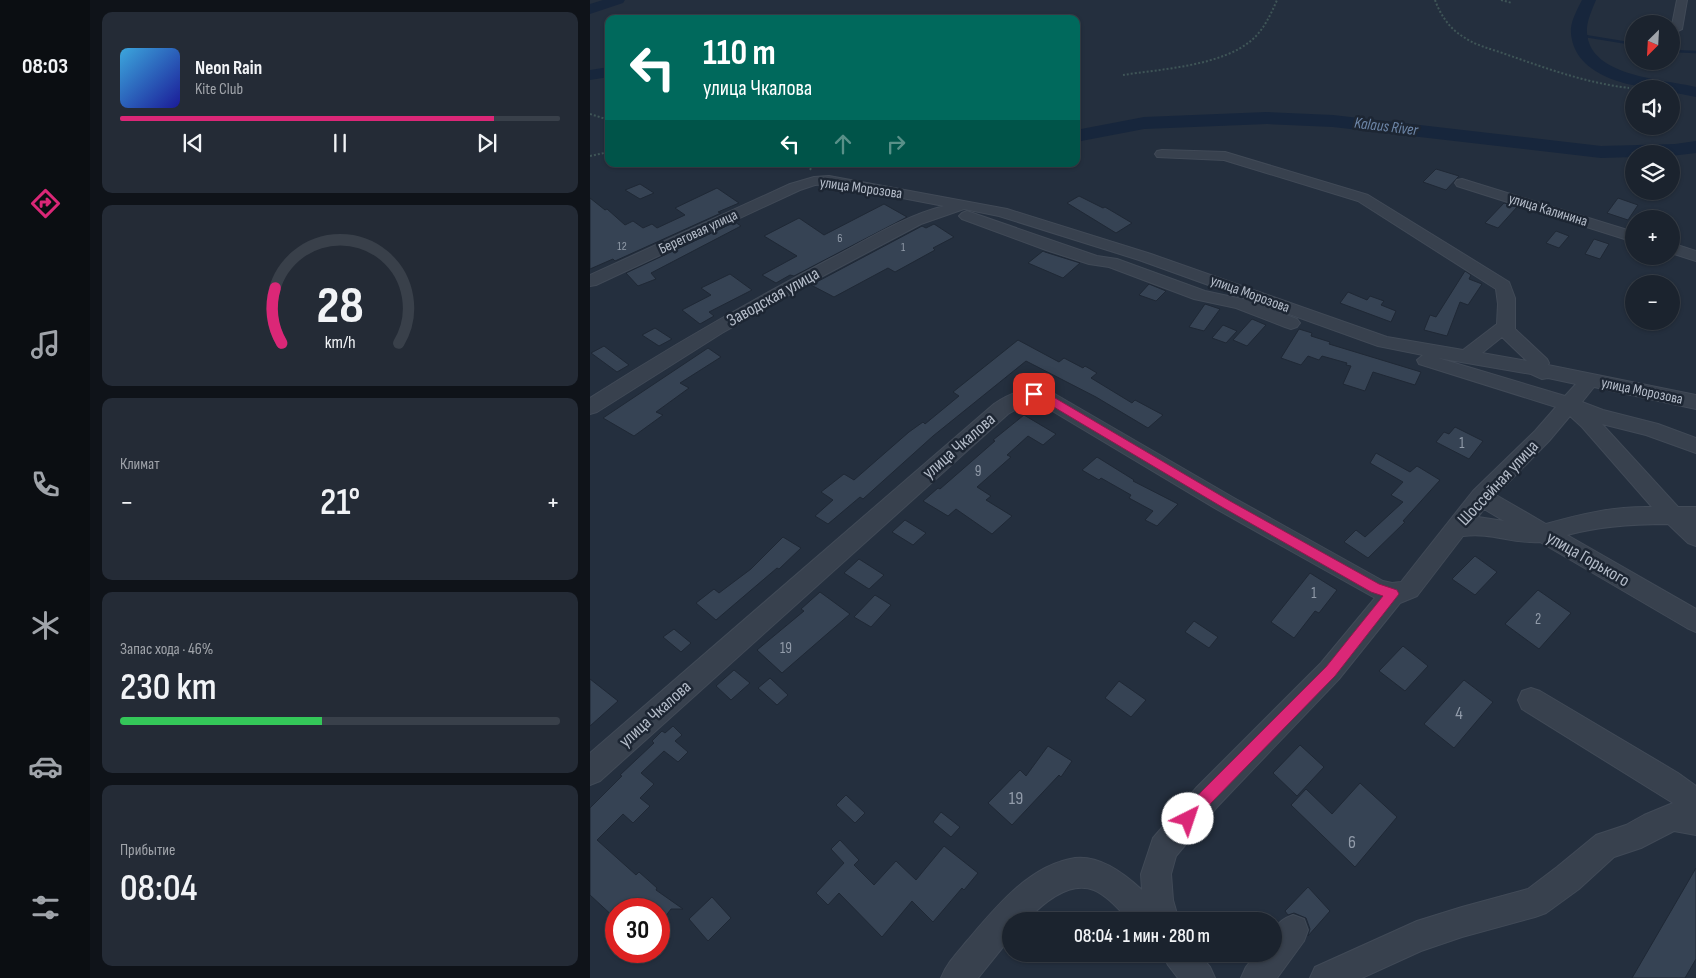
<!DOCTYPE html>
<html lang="ru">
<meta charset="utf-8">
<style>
body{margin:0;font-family:"Sofia Sans Condensed",sans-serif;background:#242b36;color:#f1f3f6;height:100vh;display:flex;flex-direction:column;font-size:19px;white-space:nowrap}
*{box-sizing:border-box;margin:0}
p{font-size:16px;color:#a0a4aa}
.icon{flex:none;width:28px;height:28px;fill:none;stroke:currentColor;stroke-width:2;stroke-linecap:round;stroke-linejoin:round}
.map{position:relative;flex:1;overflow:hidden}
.side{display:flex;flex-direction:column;gap:12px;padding:12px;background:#0f1319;width:500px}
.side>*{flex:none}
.guide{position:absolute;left:15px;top:15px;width:475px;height:152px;border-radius:10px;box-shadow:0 1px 4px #0004,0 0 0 1px #39404a;background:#00695c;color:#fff;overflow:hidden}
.needle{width:32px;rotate:204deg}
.tools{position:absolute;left:1035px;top:15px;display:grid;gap:10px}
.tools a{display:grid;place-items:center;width:55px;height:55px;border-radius:50%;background:#1b232e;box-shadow:0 1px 4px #0004,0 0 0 1px #39404a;font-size:25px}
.speed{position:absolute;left:15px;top:898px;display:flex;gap:10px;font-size:25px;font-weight:700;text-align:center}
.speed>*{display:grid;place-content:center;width:65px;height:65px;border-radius:50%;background:#1b232e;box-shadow:0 1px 4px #0004,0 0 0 1px #39404a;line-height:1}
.speed .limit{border:8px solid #d22;background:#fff;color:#111}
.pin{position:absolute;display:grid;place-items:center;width:42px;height:42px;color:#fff;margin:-21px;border-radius:10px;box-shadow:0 2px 8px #0006}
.me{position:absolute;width:55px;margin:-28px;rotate:41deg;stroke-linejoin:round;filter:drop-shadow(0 0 4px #0008)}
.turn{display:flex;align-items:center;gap:18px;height:105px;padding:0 15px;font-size:22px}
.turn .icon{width:65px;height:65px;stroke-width:2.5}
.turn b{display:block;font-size:35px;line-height:42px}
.lanes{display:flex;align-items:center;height:48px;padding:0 15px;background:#0003;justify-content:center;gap:25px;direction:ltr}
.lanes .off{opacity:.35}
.big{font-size:38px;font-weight:600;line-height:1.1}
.side .widget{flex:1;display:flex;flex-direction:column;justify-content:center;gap:8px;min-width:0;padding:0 18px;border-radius:10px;background:#242b36}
.side .dial{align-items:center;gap:0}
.dial svg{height:130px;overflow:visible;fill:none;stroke:#39404a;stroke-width:7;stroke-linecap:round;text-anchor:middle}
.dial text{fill:#f1f3f6;stroke:none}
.song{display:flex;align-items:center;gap:15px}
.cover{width:60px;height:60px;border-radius:8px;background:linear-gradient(135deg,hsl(200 70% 55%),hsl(240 70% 35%))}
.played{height:5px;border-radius:2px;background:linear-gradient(90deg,#db2777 85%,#39404a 85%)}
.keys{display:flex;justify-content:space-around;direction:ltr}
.heat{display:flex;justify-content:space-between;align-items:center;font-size:28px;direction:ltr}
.charge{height:8px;border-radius:4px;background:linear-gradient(90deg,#34c759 46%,#39404a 0)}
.trip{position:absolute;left:412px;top:912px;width:280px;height:50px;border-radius:25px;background:#1b232e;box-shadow:0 1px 4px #0004,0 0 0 1px #39404a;font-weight:600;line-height:50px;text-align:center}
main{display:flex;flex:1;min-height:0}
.tab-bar{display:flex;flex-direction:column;width:90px;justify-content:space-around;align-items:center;background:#0b0e12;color:#a0a4aa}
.tab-bar .icon{width:35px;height:35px}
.tab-bar .active{color:#db2777}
.tab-bar b{font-size:22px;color:#f1f3f6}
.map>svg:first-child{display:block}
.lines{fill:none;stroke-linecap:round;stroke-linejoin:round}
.stream{stroke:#17263c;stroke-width:2.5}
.river{fill:#17263c;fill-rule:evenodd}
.building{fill:#364354;stroke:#1f2835}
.minor-casing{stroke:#414a57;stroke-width:2}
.path{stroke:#3f5557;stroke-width:2;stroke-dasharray:2 2;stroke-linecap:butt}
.minor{fill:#38414e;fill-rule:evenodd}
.route{fill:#db2777;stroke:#8e194d}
.labels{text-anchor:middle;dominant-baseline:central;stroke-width:5;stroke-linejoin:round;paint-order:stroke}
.far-number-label{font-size:12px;fill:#929caa}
.far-street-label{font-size:15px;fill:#b4bcc9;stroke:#1d2633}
.number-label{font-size:15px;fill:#929caa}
.far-water-label{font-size:16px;font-style:italic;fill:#6d86a8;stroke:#1d2633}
.street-label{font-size:18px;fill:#b4bcc9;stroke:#1d2633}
.near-number-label{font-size:18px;fill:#929caa}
</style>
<main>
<nav class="tab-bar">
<b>08:03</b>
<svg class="icon active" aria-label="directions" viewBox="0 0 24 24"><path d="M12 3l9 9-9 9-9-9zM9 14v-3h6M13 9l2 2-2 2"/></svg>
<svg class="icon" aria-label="music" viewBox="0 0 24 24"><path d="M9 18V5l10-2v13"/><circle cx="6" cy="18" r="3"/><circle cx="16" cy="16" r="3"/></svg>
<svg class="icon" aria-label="phone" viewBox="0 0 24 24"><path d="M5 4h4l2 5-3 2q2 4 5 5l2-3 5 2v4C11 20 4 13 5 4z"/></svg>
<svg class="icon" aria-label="climate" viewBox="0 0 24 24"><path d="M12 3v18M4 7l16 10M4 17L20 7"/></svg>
<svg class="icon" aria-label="car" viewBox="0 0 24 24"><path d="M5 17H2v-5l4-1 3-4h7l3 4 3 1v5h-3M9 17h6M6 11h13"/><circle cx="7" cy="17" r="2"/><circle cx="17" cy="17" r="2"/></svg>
<svg class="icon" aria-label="filters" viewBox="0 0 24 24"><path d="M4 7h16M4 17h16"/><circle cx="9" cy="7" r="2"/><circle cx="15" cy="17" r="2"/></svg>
</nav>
<section class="side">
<div class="widget">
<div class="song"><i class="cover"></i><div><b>Neon Rain</b><p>Kite Club</p></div></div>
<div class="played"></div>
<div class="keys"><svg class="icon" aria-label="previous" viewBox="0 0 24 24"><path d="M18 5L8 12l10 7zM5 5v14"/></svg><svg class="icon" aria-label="pause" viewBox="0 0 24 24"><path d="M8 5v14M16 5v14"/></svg><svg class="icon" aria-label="next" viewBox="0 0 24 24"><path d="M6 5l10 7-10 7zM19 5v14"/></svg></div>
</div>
<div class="widget dial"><svg viewBox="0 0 100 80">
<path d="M14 69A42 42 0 1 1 86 69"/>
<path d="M14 69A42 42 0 0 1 10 35" stroke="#db2777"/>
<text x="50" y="56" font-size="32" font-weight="700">28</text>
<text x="50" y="72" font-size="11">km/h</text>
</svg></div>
<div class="widget"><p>Климат</p>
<div class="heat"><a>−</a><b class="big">21°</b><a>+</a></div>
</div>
<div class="widget"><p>Запас хода · 46%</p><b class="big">230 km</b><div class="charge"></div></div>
<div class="widget"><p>Прибытие</p><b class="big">08:04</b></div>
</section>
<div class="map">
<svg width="1106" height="978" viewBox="0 0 1106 978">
<rect width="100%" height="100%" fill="#242f3e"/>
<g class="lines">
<g class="stream">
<path d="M 989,35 L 1044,44"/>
<path d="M 1081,51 L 1106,52"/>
</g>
<g class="river">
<path d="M 13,0 L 35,0 L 33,3 L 0,14 L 0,4 Z"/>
<path d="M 992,0 L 1006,0 C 1002,10 996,22 997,33 C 1000,77 1073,79 1106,87 L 1106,97 L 1081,92 L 1081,89 C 1046,89 984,78 981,33 C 980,22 987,10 992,0 Z"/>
<path d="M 19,67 L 19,77 L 0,80 L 0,70 Z"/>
<path d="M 677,112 L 743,115 L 1011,146 L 1085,144 L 1106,141 L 1106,153 L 1081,156 L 1081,154 L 1044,154 L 1044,157 L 1011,158 L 743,127 L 677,124 L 554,129 L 486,142 L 486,130 L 554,117 Z"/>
</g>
</g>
<g class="building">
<path d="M 846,169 L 869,176 L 856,190 L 833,182 Z"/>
<path d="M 50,184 L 64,193 L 50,199 L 35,190 Z"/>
<path d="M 127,188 L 149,203 L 128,212 L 131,213 L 25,261 L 23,259 L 0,269 L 0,198 L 15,210 L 17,209 L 35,225 L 43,221 L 53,228 L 62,224 L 67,228 L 95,215 L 85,208 Z"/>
<path d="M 489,196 L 513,208 L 515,207 L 542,223 L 526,233 L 477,203 Z"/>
<path d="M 1028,198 L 1048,205 L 1038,220 L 1017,213 Z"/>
<path d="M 914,203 L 927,207 L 908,228 L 895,223 Z"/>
<path d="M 294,204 L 317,217 L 204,276 L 200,275 L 186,283 L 172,275 L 207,256 L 174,236 L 209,218 L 234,235 Z"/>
<path d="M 145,222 L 151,226 L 61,273 L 66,279 L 48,286 L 36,273 Z"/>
<path d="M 344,224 L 364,237 L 343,248 L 345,250 L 305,272 L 298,268 L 244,297 L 221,285 L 332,226 L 336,228 Z"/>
<path d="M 966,231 L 979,236 L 969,248 L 956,243 Z"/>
<path d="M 1004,239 L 1019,244 L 1010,259 L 995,254 Z"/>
<path d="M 453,251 L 455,252 L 490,263 L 473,278 L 438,263 Z"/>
<path d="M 875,271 L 881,275 L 879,279 L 892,284 L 878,305 L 870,302 L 857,336 L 834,330 L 840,315 L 846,317 Z"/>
<path d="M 140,274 L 162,290 L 119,312 L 124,316 L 110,324 L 92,310 L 121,295 L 111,288 Z"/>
<path d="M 559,284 L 576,291 L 566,301 L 549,295 Z"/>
<path d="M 758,292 L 777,300 L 780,296 L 794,301 L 791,305 L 806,311 L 801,322 L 750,303 Z"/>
<path d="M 615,304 L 630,309 L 614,331 L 599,327 Z"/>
<path d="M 662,319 L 676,325 L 657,346 L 643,340 Z"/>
<path d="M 633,325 L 647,331 L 636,343 L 622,338 Z"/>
<path d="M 65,328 L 82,339 L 69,346 L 52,335 Z"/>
<path d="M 709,329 L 722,333 L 721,336 L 740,342 L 739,344 L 831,372 L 825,385 L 783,372 L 775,391 L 753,384 L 761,366 L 756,365 L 757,363 L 732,356 L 729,360 L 718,356 L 711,365 L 691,358 Z"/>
<path d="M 428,340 L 469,362 L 474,358 L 493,368 L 495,366 L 507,373 L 501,378 L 542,403 L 545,400 L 573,415 L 558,428 L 506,397 L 436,361 L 343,436 L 273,499 L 270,497 L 238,524 L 225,516 L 243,500 L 231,492 L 254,474 L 264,480 L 319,432 L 333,422 L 335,424 L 369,396 L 363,392 Z"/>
<path d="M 14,346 L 39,365 L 27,372 L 1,353 Z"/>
<path d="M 118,348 L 131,357 L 90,383 L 99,388 L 66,412 L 73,415 L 44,436 L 13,418 Z"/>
<path d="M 434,415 L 466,434 L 453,445 L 438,436 L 417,455 L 421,457 L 387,487 L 401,496 L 396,500 L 422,516 L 402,534 L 366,509 L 358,516 L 333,501 L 348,488 L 350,489 L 405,441 L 403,440 Z"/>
<path d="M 865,427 L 893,441 L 879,459 L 846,442 L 854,432 L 859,434 Z"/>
<path d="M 786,453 L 820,472 L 827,466 L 850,480 L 813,521 L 815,522 L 778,558 L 754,542 L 766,530 L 775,537 L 813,502 L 801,495 L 813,482 L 780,463 Z"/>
<path d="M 507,457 L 544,480 L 543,481 L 588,504 L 567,526 L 555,520 L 563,511 L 539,498 L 541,495 L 511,478 L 509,480 L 492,470 Z"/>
<path d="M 315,520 L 336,533 L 323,545 L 302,532 Z"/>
<path d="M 193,537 L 211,548 L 189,569 L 187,568 L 126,620 L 106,603 L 124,589 L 129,593 L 161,569 Z"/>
<path d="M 885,556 L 907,572 L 885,595 L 862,579 Z"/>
<path d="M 269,559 L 294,575 L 279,589 L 254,573 Z"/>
<path d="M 720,573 L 747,590 L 729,613 L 725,611 L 704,638 L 681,622 Z"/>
<path d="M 948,590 L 981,613 L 949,649 L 915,624 Z"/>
<path d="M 230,592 L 260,614 L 192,673 L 167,650 L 214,611 L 211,609 Z"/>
<path d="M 285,595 L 301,605 L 281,627 L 264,617 Z"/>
<path d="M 604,621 L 628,637 L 619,648 L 595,632 Z"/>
<path d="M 84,629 L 101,643 L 91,652 L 73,637 Z"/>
<path d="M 813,646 L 838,666 L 815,691 L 789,671 Z"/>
<path d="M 144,670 L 160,683 L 141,700 L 126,686 Z"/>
<path d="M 180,678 L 198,695 L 187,705 L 168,688 Z"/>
<path d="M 0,679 L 28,701 L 0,726 Z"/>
<path d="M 874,680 L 903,702 L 864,748 L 834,724 Z"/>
<path d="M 529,681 L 556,700 L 541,717 L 515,698 Z"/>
<path d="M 83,726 L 92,735 L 85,741 L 98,752 L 88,762 L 74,751 L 51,773 L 64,784 L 50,798 L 60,806 L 43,823 L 33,814 L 7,840 L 46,875 L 49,872 L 67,888 L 66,890 L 93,909 L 81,909 L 69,925 L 69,909 L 26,909 L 26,919 L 0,895 L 0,808 L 32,776 L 30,775 L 64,743 L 62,741 L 72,731 L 75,733 Z"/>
<path d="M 710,745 L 734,767 L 707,796 L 683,773 Z"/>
<path d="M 458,746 L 482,761 L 471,777 L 469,775 L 422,825 L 398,803 L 430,770 L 436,776 Z"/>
<path d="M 770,783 L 807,817 L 765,867 L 701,805 L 716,789 L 742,814 Z"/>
<path d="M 256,795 L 275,813 L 265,823 L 246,805 Z"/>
<path d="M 351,812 L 370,827 L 361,837 L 343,822 Z"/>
<path d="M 250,840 L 269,860 L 264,865 L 284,885 L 306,861 L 326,880 L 354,846 L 388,873 L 374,890 L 372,888 L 343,922 L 322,901 L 292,937 L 249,893 L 238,905 L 226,893 L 254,863 L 241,849 Z"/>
<path d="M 1106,868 L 1106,959 L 1095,978 L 1042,978 Z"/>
<path d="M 718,887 L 740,911 L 718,936 L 720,929 L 716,918 L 704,913 L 698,915 L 695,911 Z"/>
<path d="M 122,897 L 141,918 L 118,941 L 99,919 Z"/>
</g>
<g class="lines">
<defs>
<g id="minor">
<path d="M 1087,0 L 1097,0 L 1092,29 L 1086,32 L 1081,30 Z"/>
<path d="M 572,150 L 635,152 L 778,195 L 919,282 L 925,298 L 925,329 L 957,359 L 959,363 L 958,365 L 1106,395 L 1106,409 L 1004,387 L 992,402 L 1013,410 L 1068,424 L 1106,438 L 1106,453 L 1056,435 L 1012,424 L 1088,507 L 1106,507 L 1106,546 L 1098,543 L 1078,524 C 1043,524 1010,526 977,535 L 1106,609 L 1106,632 L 1097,628 L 950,542 C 922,544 902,532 873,536 L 827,596 L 810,603 L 749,679 L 627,807 L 586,856 L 581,874 L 583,900 L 589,921 L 540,921 C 530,911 518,896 504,890 C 479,880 452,904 436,921 L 421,921 L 421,937 L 388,978 L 351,978 C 357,963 367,953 377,941 C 405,908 439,865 485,858 C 510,855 535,874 552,890 L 551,874 L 563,838 L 607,787 L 731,663 L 785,598 L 628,510 L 449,403 L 437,403 L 418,414 L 10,781 L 0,785 L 0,753 L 404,404 C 423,391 440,386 463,393 L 644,498 L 793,581 L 802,583 L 811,582 L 883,491 L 945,431 L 966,407 L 829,364 L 827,360 L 833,355 L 788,346 L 549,260 L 409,216 L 374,209 L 331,224 L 229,278 L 132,333 L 7,412 L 0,414 L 0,398 C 78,348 158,302 240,259 C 277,240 314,216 354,206 L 239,184 L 225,185 L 210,190 L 6,285 L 0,286 L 0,275 L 200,184 L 224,177 L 239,176 L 417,209 L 561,254 L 797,337 L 873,350 L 907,324 L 908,304 L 906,289 L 768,201 L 634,160 L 567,157 L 565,154 L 567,151 ZM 912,337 L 937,361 L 892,353 ZM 848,358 L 941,374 L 952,379 L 958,378 L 986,384 L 975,396 ZM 980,416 L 992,427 L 1062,507 C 1025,506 991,514 956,524 L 906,495 L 959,441 ZM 894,509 L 914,521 L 888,517 Z"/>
<path d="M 872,179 L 1044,232 L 1044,242 L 867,186 L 865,183 L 867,180 Z"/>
<path d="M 377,211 L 507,256 L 527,259 L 615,291 L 657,300 L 707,319 L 710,323 L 707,327 L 701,329 L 695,327 L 646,308 L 604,299 L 519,267 L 499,264 L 456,250 L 372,219 L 369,216 L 372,213 Z"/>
<path d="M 1081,243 L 1106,251 L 1106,261 L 1081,253 Z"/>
<path d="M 941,688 L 950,691 L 1088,773 L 1106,786 L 1106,835 L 1084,831 L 1051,848 L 1024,857 L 989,889 L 956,913 L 945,917 L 872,937 L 831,951 L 772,978 L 720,978 L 725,967 L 827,921 L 872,907 L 938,889 L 967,867 L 1006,835 L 1036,825 L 1054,815 L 1083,803 L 932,709 L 928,700 L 932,691 Z"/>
<path d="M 703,915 L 714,919 L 718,930 L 714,941 L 687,978 L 651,978 L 656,967 L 666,954 L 684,954 C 684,933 681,923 703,915 Z"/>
<path d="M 573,954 L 609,954 L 620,967 L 625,978 L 588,978 L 578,965 Z"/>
</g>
</defs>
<use href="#minor" class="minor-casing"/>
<g class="path">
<path d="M 845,0 C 850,14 859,28 872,36 C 886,46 902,49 918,55 C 958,69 997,83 1039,88"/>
<path d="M 911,0 L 922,3"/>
<path d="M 533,75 C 571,69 633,66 663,39 C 674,29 681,14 687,0"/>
<path d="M 0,114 L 19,120"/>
<path d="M 0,156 L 19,152"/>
<path d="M 213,164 L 222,170"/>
</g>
<use href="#minor" class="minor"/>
</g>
<path class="route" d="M 444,391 L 460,395 L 640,501 L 789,584 L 807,590 L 809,594 L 745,676 L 622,802 L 603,824 L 598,827 L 592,824 L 590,819 L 592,814 L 611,792 L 736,667 L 793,596 L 781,592 L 632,507 L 452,400 L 440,397 L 439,394 L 440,392 Z"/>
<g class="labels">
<g class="far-number-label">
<text x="250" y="238">6</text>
<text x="32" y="246">12</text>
<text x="313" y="247">1</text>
</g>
<g class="far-street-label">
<text transform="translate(271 188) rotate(8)">улица Морозова</text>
<text transform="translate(958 210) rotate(17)">улица Калинина</text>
<text transform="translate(108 232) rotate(-25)">Береговая улица</text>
<text transform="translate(660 294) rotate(20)">улица Морозова</text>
<text transform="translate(1052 391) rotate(12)">улица Морозова</text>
</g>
<g class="number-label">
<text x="872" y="443">1</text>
<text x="388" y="471">9</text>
<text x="724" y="593">1</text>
<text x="948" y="619">2</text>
<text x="196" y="648">19</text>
</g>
<g class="far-water-label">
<text transform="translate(796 127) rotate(7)">Kalaus River</text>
</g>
<g class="street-label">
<text transform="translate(183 297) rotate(-29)">Заводская улица</text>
<text transform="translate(369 446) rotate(-41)">улица Чкалова</text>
<text transform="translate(908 483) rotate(-47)">Шоссейная улица</text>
<text transform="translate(998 559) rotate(30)">улица Горького</text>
<text transform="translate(65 714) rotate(-42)">улица Чкалова</text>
</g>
<g class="near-number-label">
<text x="869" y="713">4</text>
<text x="426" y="798">19</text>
<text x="762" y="842">6</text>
</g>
</g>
</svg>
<div class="tools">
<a><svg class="needle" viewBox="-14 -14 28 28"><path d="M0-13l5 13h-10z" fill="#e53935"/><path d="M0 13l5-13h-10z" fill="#a0a4aa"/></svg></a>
<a><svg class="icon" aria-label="sound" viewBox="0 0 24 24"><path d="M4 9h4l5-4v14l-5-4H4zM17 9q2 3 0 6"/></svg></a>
<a><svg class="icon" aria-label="layers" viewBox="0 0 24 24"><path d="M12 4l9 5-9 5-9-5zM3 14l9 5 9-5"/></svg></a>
<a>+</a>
<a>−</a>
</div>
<div class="speed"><div class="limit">30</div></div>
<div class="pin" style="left:444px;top:394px;background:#d93025"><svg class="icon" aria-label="arrive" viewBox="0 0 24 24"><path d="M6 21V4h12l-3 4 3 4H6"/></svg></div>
<svg class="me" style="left:598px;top:819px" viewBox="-20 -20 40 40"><circle r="19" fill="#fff"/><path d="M0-13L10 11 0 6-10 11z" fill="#db2777"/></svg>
<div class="trip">08:04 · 1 мин · 280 m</div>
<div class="guide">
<div class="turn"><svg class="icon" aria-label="left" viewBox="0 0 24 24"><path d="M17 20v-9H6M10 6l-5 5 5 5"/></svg><div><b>110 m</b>улица Чкалова</div></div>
<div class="lanes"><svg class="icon" aria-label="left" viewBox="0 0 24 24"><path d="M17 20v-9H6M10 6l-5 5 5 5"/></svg><svg class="icon off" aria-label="ahead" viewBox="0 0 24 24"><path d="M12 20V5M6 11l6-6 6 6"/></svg><svg class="icon off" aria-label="right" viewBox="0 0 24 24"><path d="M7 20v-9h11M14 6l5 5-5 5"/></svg></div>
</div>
</div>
</main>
